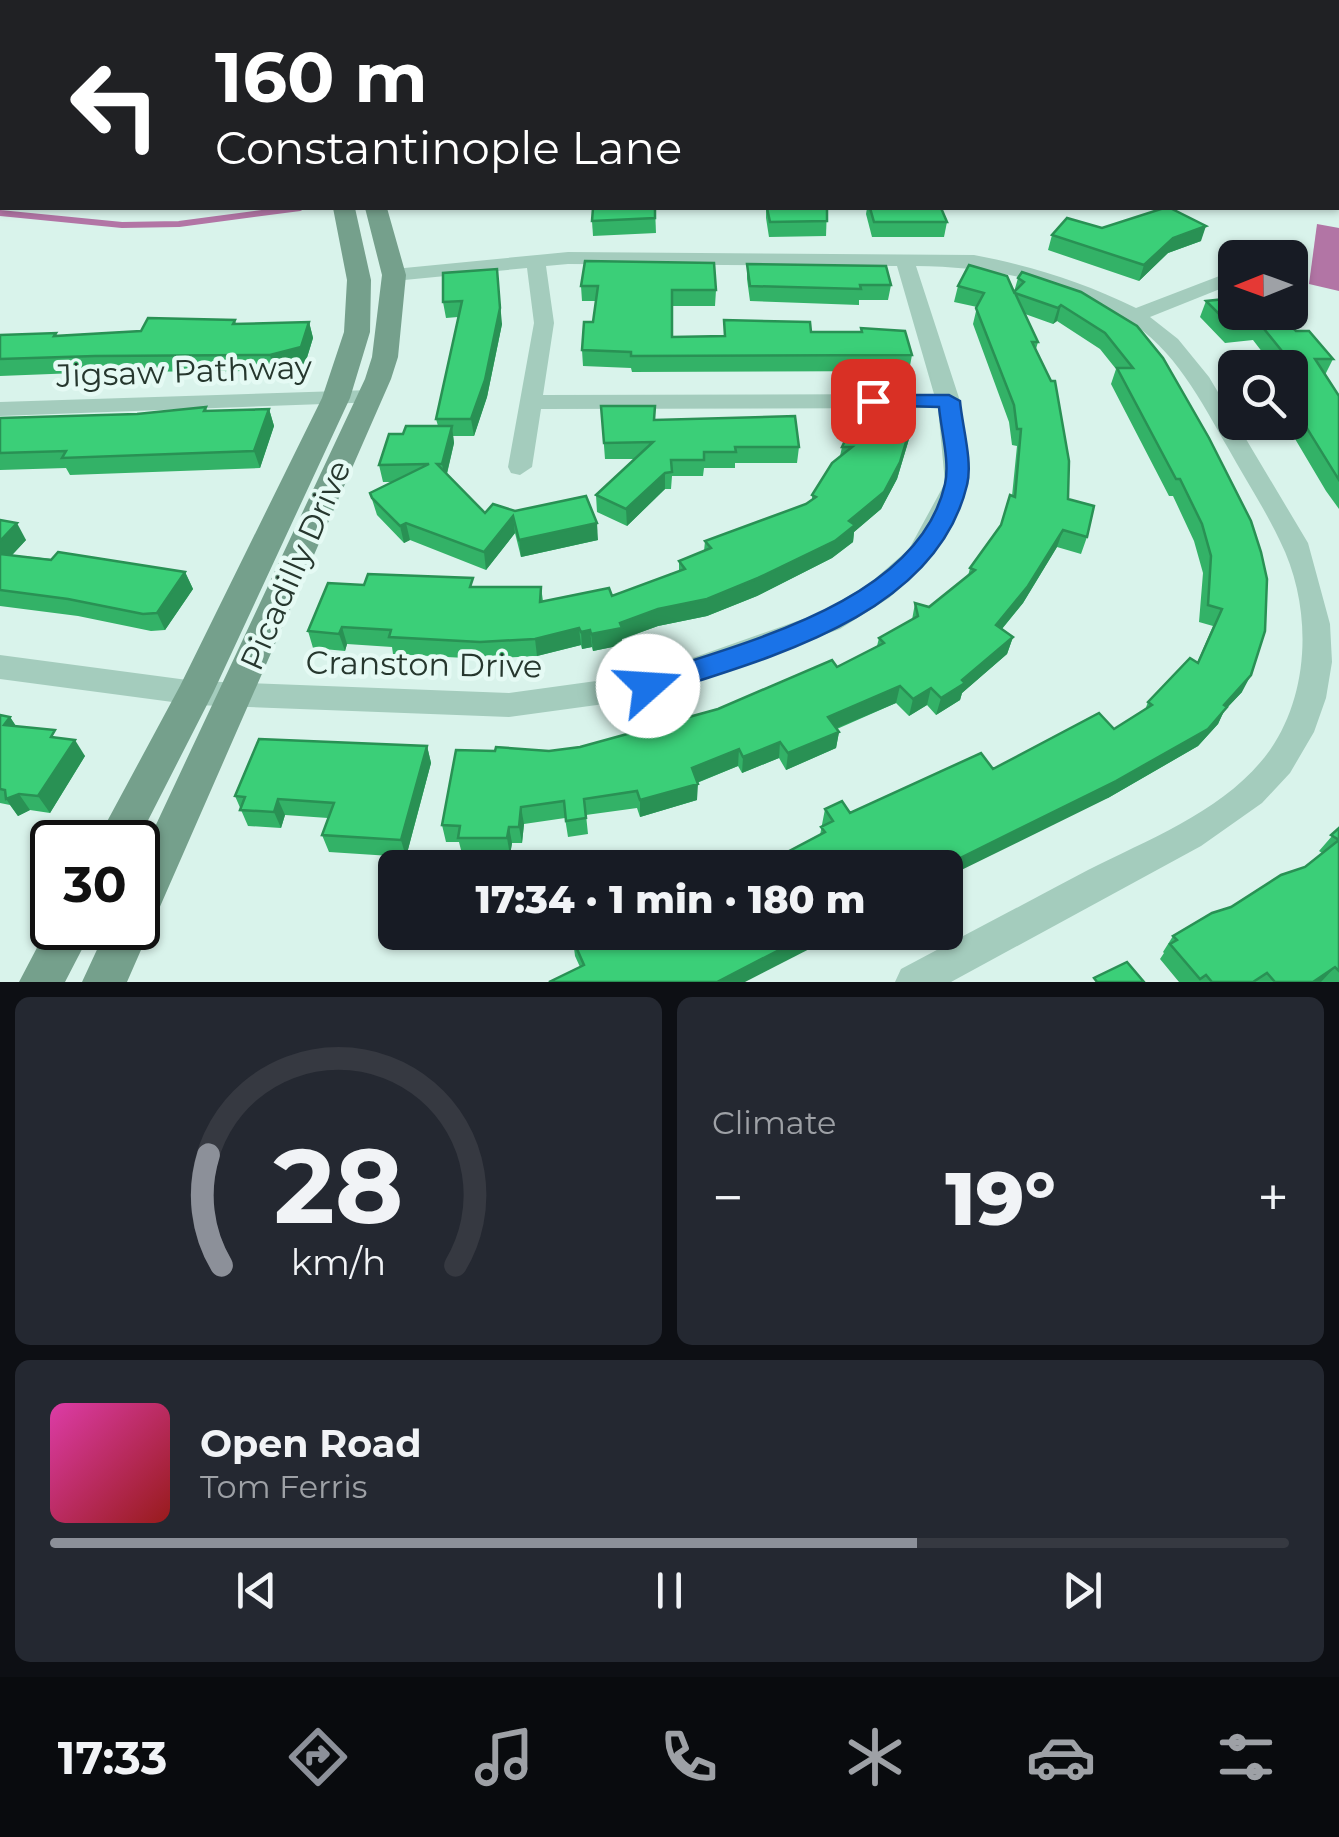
<!DOCTYPE html>
<meta charset="utf-8">
<style>
body{margin:0;font-family:Montserrat,sans-serif;background:#242831;color:#f1f3f6;height:100vh;display:flex;flex-direction:column;font-size:38px;white-space:nowrap}
*{box-sizing:border-box;margin:0}
p{font-size:32px;color:#9ea1a6}
.icon{flex:none;width:55px;height:55px;fill:none;stroke:currentColor;stroke-width:2;stroke-linecap:round;stroke-linejoin:round}
.map{position:relative;height:982px;overflow:hidden}
.panel{display:flex;flex-direction:column;gap:15px;padding:15px;background:#0d0f14;flex:1}
.panel>*{flex:none}
.hud{position:absolute;left:0px;top:0px;width:1340px;height:210px;box-shadow:0 2px 8px #0004;background:#202124;color:#fff;overflow:hidden}
.needle{width:65px;rotate:269deg}
.buttons{position:absolute;left:1218px;top:240px;display:grid;gap:20px}
.buttons a{display:grid;place-items:center;width:90px;height:90px;border-radius:15px;background:#171b24;box-shadow:0 2px 8px #0004;font-size:50px}
.speed{position:absolute;left:30px;top:820px;display:flex;gap:20px;font-size:50px;font-weight:700;text-align:center}
.speed>*{display:grid;place-content:center;width:130px;height:130px;border-radius:50%;background:#171b24;box-shadow:0 2px 8px #0004;line-height:1}
.speed .limit{border:5px solid #111;border-radius:15px;background:#fff;color:#111}
.pin{position:absolute;display:grid;place-items:center;width:85px;height:85px;color:#fff;margin:-42px;border-radius:20px;box-shadow:0 5px 15px #0006}
.me{position:absolute;width:110px;margin:-55px;rotate:71deg;stroke-linejoin:round;filter:drop-shadow(0 0 8px #0008)}
.turn{display:flex;align-items:center;gap:35px;height:210px;padding:0 50px;font-size:45px}
.turn .icon{width:130px;height:130px;stroke-width:2.5}
.turn b{display:block;font-size:70px;line-height:85px}
.big{font-size:75px;font-weight:800;line-height:1.1}
.panel .widget{flex:1;display:flex;flex-direction:column;justify-content:center;gap:15px;min-width:0;padding:0 35px;border-radius:15px;background:#242831}
.panel .dial{align-items:center;gap:0}
.dial svg{height:260px;overflow:visible;fill:none;stroke:#363941;stroke-width:7;stroke-linecap:round;text-anchor:middle}
.dial text{fill:#f1f3f6;stroke:none}
.song{display:flex;align-items:center;gap:30px}
.cover{width:120px;height:120px;border-radius:15px;background:linear-gradient(135deg,hsl(320 70% 55%),hsl(0 70% 35%))}
.played{height:10px;border-radius:5px;background:linear-gradient(90deg,#8c9099 70%,#363941 70%)}
.keys{display:flex;justify-content:space-around;direction:ltr}
.heat{display:flex;justify-content:space-between;align-items:center;font-size:55px;direction:ltr}
.panel .tiles{flex:1;display:grid;gap:15px;grid-template-columns:1fr 1fr}
.widget:last-child{grid-column:span 2}
.trip{position:absolute;left:378px;top:850px;width:585px;height:100px;border-radius:15px;background:#171b24;box-shadow:0 2px 8px #0004;font-weight:800;line-height:100px;text-align:center}
.menu{display:flex;height:160px;justify-content:space-around;align-items:center;background:#090b0e;color:#9ea1a6}
.menu .icon{width:70px;height:70px}
.menu .on{color:#8c9099}
.menu b{font-size:45px;color:#f1f3f6}
.map>svg:first-child{display:block}
.water{fill:#b275a5}
.lines{fill:none;stroke-linecap:round;stroke-linejoin:round}
.stream{stroke:#b275a5;stroke-width:6}
.street{fill:#a4ccbd;fill-rule:evenodd}
.secondary{fill:#75a08c;fill-rule:evenodd}
.wall{fill:#33b267}
.shaded-wall{fill:#299154}
.building{fill:#3bcf78;stroke:#299154;stroke-width:2.5}
.route{fill:#1a73e8;stroke:#114b97;stroke-width:2.5}
.labels{text-anchor:middle;dominant-baseline:central;stroke-width:9;stroke-linejoin:round;paint-order:stroke}
.street-label{font-size:32px;fill:#26372e;stroke:#e5faf4}
</style>
<div class="map">
<svg width="1339" height="982" viewBox="0 0 1339 982">
<rect width="100%" height="100%" fill="#d9f3eb"/>
<path class="water" d="M 1317,224 L 1339,228 L 1339,291 L 1309,284 Z"/>
<g class="lines">
<path class="stream" d="M 0,213 L 122,225 L 179,224 L 300,208"/>
<g class="street">
<path d="M 2,122 L 2,132 L 0,133 L 0,123 Z"/>
<path d="M 568,252 L 974,255 C 1032,266 1083,282 1136,308 L 1235,270 L 1235,283 L 1150,317 L 1178,339 L 1209,377 L 1308,543 L 1330,624 L 1332,662 L 1326,698 L 1314,732 L 1290,773 L 1262,803 L 1201,846 L 951,982 L 895,982 L 901,969 C 963,936 1026,903 1088,870 C 1151,838 1227,810 1270,750 C 1311,691 1312,605 1280,541 C 1265,509 1245,479 1228,448 C 1201,401 1175,349 1126,319 C 1061,280 991,267 916,266 L 960,401 L 969,483 L 952,523 L 927,563 L 889,598 L 840,629 L 648,698 L 509,717 L 195,705 L 0,679 L 0,655 L 195,681 L 509,693 L 647,674 L 820,613 L 869,584 L 909,549 L 945,483 L 938,408 L 541,409 L 532,467 L 520,475 L 511,473 L 508,467 L 534,323 L 527,268 L 394,281 L 384,275 L 394,269 ZM 568,264 L 897,266 L 934,394 L 543,395 L 554,323 L 546,266 Z"/>
<path d="M 371,390 L 382,397 L 379,402 L 0,416 L 0,402 Z"/>
</g>
<g class="secondary">
<path d="M 286,0 L 302,0 L 303,2 L 288,2 Z"/>
<path d="M 308,0 L 324,0 L 324,2 L 309,2 Z"/>
<path d="M 333,208 L 355,208 L 371,280 L 370,332 L 350,398 L 213,693 L 137,842 L 96,842 L 180,686 L 322,398 L 344,332 L 347,280 Z"/>
<path d="M 365,208 L 387,208 L 406,275 L 398,357 L 391,379 L 127,982 L 82,982 L 107,928 L 138,928 L 138,863 L 365,379 L 372,357 L 382,275 Z"/>
<path d="M 52,919 L 52,928 L 93,928 L 65,982 L 19,982 Z"/>
</g>
</g>
<g class="wall">
<path d="M 655,208 L 656,233 L 593,236 L 592,221 Z"/>
<path d="M 766,208 L 827,208 L 826,236 L 769,237 L 766,218 Z"/>
<path d="M 867,208 L 941,208 L 947,222 L 944,237 L 872,237 L 866,214 Z"/>
<path d="M 1052,235 L 1201,241 L 1168,253 L 1139,281 L 1048,250 Z"/>
<path d="M 747,264 L 891,285 L 888,300 L 859,300 L 859,305 L 750,301 L 747,279 Z"/>
<path d="M 443,273 L 502,324 L 487,397 L 474,436 L 453,436 L 454,443 L 447,474 L 485,513 L 598,540 L 521,557 L 515,533 L 486,570 L 410,540 L 404,543 L 377,515 L 370,493 L 393,482 L 383,482 L 379,465 L 403,434 L 438,426 L 436,419 L 458,317 L 446,318 L 443,302 Z"/>
<path d="M 1018,278 L 1081,292 L 1209,438 L 1242,692 L 1224,711 L 1218,724 L 1198,746 L 1108,798 L 820,835 L 825,809 L 850,813 L 993,769 L 1114,729 L 1145,710 L 1148,702 L 1197,663 L 1213,626 L 1199,622 L 1203,573 L 1194,541 L 1173,496 L 1169,496 L 1111,384 L 1116,369 L 1100,349 L 1057,321 L 1053,324 L 1025,314 L 1038,342 L 1036,349 L 1068,499 L 1087,537 L 1081,554 L 1057,547 L 1023,603 L 1002,629 L 1013,637 L 1007,654 L 962,693 L 960,700 L 936,715 L 927,705 L 909,716 L 896,703 L 837,729 L 839,732 L 836,748 L 786,770 L 779,758 L 742,773 L 738,766 L 697,783 L 697,800 L 640,817 L 637,808 L 586,815 L 588,834 L 568,837 L 565,818 L 524,824 L 522,843 L 512,843 L 510,855 L 462,854 L 459,842 L 446,842 L 442,825 L 549,751 L 580,747 L 718,709 L 837,667 L 877,646 L 879,638 L 912,620 L 915,603 L 929,607 L 968,576 L 970,568 L 1001,525 L 1012,496 L 1017,446 L 1012,445 L 1009,422 L 973,324 L 977,307 L 954,302 L 958,286 L 1014,292 Z"/>
<path d="M 581,286 L 716,290 L 715,306 L 672,306 L 672,337 L 724,336 L 724,320 L 811,332 L 861,332 L 861,328 L 912,355 L 909,371 L 632,372 L 631,368 L 583,366 L 582,350 L 593,322 L 596,301 L 582,301 Z"/>
<path d="M 1206,301 L 1296,331 L 1333,359 L 1325,375 L 1339,396 L 1339,509 L 1326,491 L 1285,422 L 1290,422 L 1290,368 L 1268,368 L 1268,366 L 1273,366 L 1253,340 L 1225,343 L 1200,317 Z"/>
<path d="M 235,320 L 236,324 L 309,322 L 313,338 L 305,364 L 274,371 L 102,372 L 0,376 L 0,335 L 57,336 L 141,331 Z"/>
<path d="M 601,406 L 655,420 L 799,447 L 797,463 L 735,463 L 735,468 L 704,468 L 703,476 L 672,476 L 671,489 L 665,489 L 627,526 L 597,512 L 596,495 L 635,459 L 605,459 Z"/>
<path d="M 206,407 L 207,411 L 269,409 L 274,426 L 260,468 L 70,475 L 66,468 L 0,470 L 0,418 L 137,414 Z"/>
<path d="M 909,439 L 897,479 L 881,509 L 854,532 L 853,542 L 832,558 L 757,596 L 707,616 L 658,626 L 622,639 L 622,645 L 593,651 L 592,647 L 582,649 L 581,645 L 537,656 L 483,659 L 393,654 L 392,647 L 347,644 L 345,651 L 313,648 L 308,631 L 475,587 L 541,587 L 543,601 L 612,596 L 679,572 L 679,561 L 704,551 L 705,541 L 806,504 L 812,500 L 812,495 L 840,456 L 842,447 Z"/>
<path d="M 0,520 L 26,540 L 12,555 L 185,572 L 193,589 L 165,630 L 151,631 L 78,616 L 0,606 Z"/>
<path d="M 0,715 L 10,717 L 16,726 L 59,738 L 85,756 L 50,813 L 30,810 L 18,816 L 10,805 L 0,803 Z"/>
<path d="M 427,746 L 431,763 L 406,857 L 329,852 L 322,835 L 328,818 L 285,815 L 281,828 L 248,826 L 235,796 Z"/>
<path d="M 1339,828 L 1339,982 L 1179,982 L 1160,959 L 1164,953 L 1163,952 L 1173,936 L 1231,907 L 1305,867 L 1322,853 L 1319,851 Z"/>
<path d="M 573,940 L 823,942 L 580,967 L 575,956 Z"/>
</g>
<g class="shaded-wall">
<path d="M 1206,226 L 1201,241 L 1168,253 L 1139,281 L 1144,265 L 1173,238 Z"/>
<path d="M 497,269 L 502,324 L 487,397 L 474,436 L 471,419 Z"/>
<path d="M 1061,305 L 1057,321 L 1053,324 L 1058,308 Z"/>
<path d="M 309,322 L 313,338 L 305,364 L 274,371 L 270,355 Z"/>
<path d="M 269,409 L 274,426 L 260,468 L 254,451 Z"/>
<path d="M 912,422 L 909,439 L 897,479 L 881,509 L 854,532 L 853,542 L 832,558 L 757,596 L 707,616 L 658,626 L 622,639 L 622,645 L 593,651 L 591,634 L 620,623 L 849,521 Z"/>
<path d="M 452,426 L 454,443 L 445,481 L 442,464 Z"/>
<path d="M 665,473 L 665,489 L 627,526 L 626,509 Z"/>
<path d="M 513,516 L 515,533 L 486,570 L 484,552 Z"/>
<path d="M 17,523 L 26,540 L 0,568 L 0,541 Z"/>
<path d="M 406,523 L 410,540 L 404,543 L 400,526 Z"/>
<path d="M 597,523 L 598,540 L 521,557 L 519,540 Z"/>
<path d="M 1063,530 L 1057,547 L 1023,603 L 991,642 L 996,625 Z"/>
<path d="M 185,572 L 193,589 L 165,630 L 157,613 Z"/>
<path d="M 342,627 L 347,644 L 345,651 L 339,634 Z"/>
<path d="M 579,628 L 581,645 L 537,656 L 535,639 Z"/>
<path d="M 590,630 L 592,647 L 582,649 L 581,632 Z"/>
<path d="M 1013,637 L 1007,654 L 962,693 L 960,700 L 936,715 L 941,698 Z"/>
<path d="M 1251,675 L 1242,692 L 1224,711 L 1218,724 L 1198,746 L 1108,798 L 945,878 L 945,868 L 940,868 L 1224,705 Z"/>
<path d="M 900,686 L 896,703 L 825,733 L 828,717 Z"/>
<path d="M 931,688 L 927,705 L 909,716 L 913,699 Z"/>
<path d="M 10,717 L 21,734 L 4,725 Z"/>
<path d="M 839,732 L 836,748 L 786,770 L 788,753 Z"/>
<path d="M 75,740 L 85,756 L 50,813 L 38,796 Z"/>
<path d="M 780,742 L 779,758 L 742,773 L 743,757 Z"/>
<path d="M 427,746 L 431,763 L 406,857 L 401,840 Z"/>
<path d="M 739,749 L 738,766 L 691,785 L 692,768 Z"/>
<path d="M 698,784 L 697,800 L 640,817 L 640,800 Z"/>
<path d="M 19,794 L 30,810 L 18,816 L 6,799 Z"/>
<path d="M 278,799 L 285,815 L 281,828 L 274,812 Z"/>
<path d="M 521,807 L 524,824 L 522,843 L 519,827 Z"/>
<path d="M 509,827 L 512,843 L 510,855 L 507,838 Z"/>
<path d="M 814,932 L 825,932 L 823,942 L 745,982 L 717,982 Z"/>
<path d="M 1335,967 L 1321,982 L 1313,982 Z"/>
</g>
<g class="building">
<path d="M 193,0 L 263,0 L 264,2 L 168,2 Z"/>
<path d="M 345,0 L 1169,0 L 1173,2 L 346,2 Z"/>
<path d="M 1222,0 L 1272,0 L 1277,2 L 1225,2 Z"/>
<rect x="0" y="5" width="2" height="104"/>
<path d="M 593,208 L 655,208 L 655,218 L 592,221 Z"/>
<path d="M 767,208 L 827,208 L 827,221 L 770,222 Z"/>
<path d="M 870,208 L 941,208 L 947,222 L 874,222 Z"/>
<path d="M 1164,208 L 1170,208 L 1206,226 L 1173,238 L 1144,265 L 1052,235 L 1067,218 L 1102,228 Z"/>
<path d="M 585,261 L 714,263 L 716,290 L 672,290 L 672,337 L 725,336 L 724,320 L 810,322 L 811,332 L 862,332 L 861,328 L 905,331 L 912,355 L 631,356 L 631,352 L 582,350 L 584,322 L 593,322 L 598,286 L 581,286 Z"/>
<path d="M 747,264 L 886,266 L 891,285 L 860,285 L 861,289 L 750,286 Z"/>
<path d="M 969,265 L 1007,276 L 1014,292 L 1024,282 L 1018,278 L 1022,272 L 1081,292 L 1137,326 L 1163,358 L 1209,438 L 1251,521 L 1261,552 L 1267,579 L 1265,631 L 1251,675 L 1224,705 L 1227,707 L 1208,729 L 1116,781 L 940,868 L 757,868 L 825,832 L 821,827 L 833,821 L 825,809 L 842,801 L 850,813 L 981,753 L 993,769 L 1099,713 L 1114,729 L 1152,705 L 1148,702 L 1190,658 L 1198,663 L 1222,609 L 1208,605 L 1211,556 L 1202,524 L 1180,479 L 1176,479 L 1117,368 L 1133,368 L 1105,333 L 1061,305 L 1058,308 L 1015,293 L 1038,342 L 1032,342 L 1051,381 L 1055,381 L 1069,461 L 1068,499 L 1094,506 L 1087,537 L 1063,530 L 1028,586 L 996,625 L 1013,637 L 962,680 L 965,683 L 941,698 L 931,688 L 913,699 L 900,686 L 828,717 L 839,732 L 788,753 L 780,742 L 743,757 L 739,749 L 692,768 L 698,784 L 640,800 L 637,791 L 584,799 L 586,818 L 566,821 L 564,801 L 521,807 L 519,827 L 509,827 L 507,838 L 458,838 L 460,826 L 442,825 L 456,750 L 495,751 L 496,747 L 549,751 L 580,747 L 718,709 L 832,660 L 837,667 L 884,643 L 879,638 L 918,616 L 915,603 L 929,607 L 975,570 L 970,568 L 1001,525 L 1010,495 L 1015,497 L 1021,429 L 1017,429 L 1014,405 L 976,308 L 984,293 L 958,286 Z"/>
<path d="M 497,269 L 500,308 L 485,380 L 471,419 L 436,419 L 462,301 L 443,302 L 443,273 Z"/>
<path d="M 1235,298 L 1235,312 L 1276,312 L 1296,331 L 1309,331 L 1333,359 L 1315,359 L 1339,396 L 1339,480 L 1290,401 L 1290,368 L 1269,368 L 1268,366 L 1294,366 L 1260,324 L 1232,327 L 1206,301 Z"/>
<path d="M 148,318 L 235,320 L 233,324 L 309,322 L 301,347 L 270,355 L 95,356 L 0,359 L 0,335 L 56,333 L 54,336 L 141,331 Z"/>
<path d="M 601,406 L 655,406 L 654,420 L 795,416 L 799,447 L 735,447 L 736,452 L 704,452 L 704,460 L 671,460 L 672,472 L 665,473 L 626,509 L 596,495 L 653,442 L 604,443 Z"/>
<path d="M 206,407 L 204,411 L 269,409 L 254,451 L 62,458 L 66,451 L 0,453 L 0,418 L 137,414 Z"/>
<path d="M 859,411 L 912,422 L 900,462 L 884,492 L 849,521 L 855,525 L 835,541 L 758,578 L 707,599 L 658,609 L 620,623 L 622,628 L 591,634 L 590,630 L 581,632 L 579,628 L 535,639 L 480,642 L 389,637 L 391,630 L 342,627 L 339,634 L 308,631 L 328,583 L 364,585 L 368,574 L 473,578 L 470,587 L 541,587 L 540,602 L 609,588 L 612,596 L 685,569 L 679,561 L 711,548 L 705,541 L 806,504 L 816,497 L 812,495 L 832,463 L 852,447 L 842,447 Z"/>
<path d="M 406,426 L 452,426 L 442,464 L 437,464 L 485,513 L 493,504 L 515,511 L 586,496 L 597,523 L 519,540 L 513,516 L 484,552 L 406,523 L 400,526 L 372,498 L 370,493 L 429,464 L 379,465 L 389,434 L 403,434 Z"/>
<path d="M 0,520 L 17,523 L 0,541 Z"/>
<path d="M 58,552 L 185,572 L 157,613 L 143,614 L 68,599 L 0,590 L 0,554 L 51,560 Z"/>
<path d="M 0,715 L 10,717 L 4,725 L 55,730 L 51,737 L 75,740 L 38,796 L 19,794 L 6,799 L 5,790 L 0,789 Z"/>
<path d="M 259,739 L 427,746 L 401,840 L 322,835 L 334,803 L 278,799 L 274,812 L 240,810 L 245,797 L 235,796 Z"/>
<path d="M 1339,828 L 1339,971 L 1335,967 L 1313,982 L 1275,982 L 1267,973 L 1253,982 L 1212,982 L 1206,975 L 1200,979 L 1170,944 L 1177,940 L 1173,936 L 1212,913 L 1231,907 L 1281,875 L 1305,867 L 1339,840 L 1331,835 Z"/>
<path d="M 588,932 L 814,932 L 717,982 L 549,982 L 584,965 L 573,940 Z"/>
<path d="M 1127,962 L 1144,982 L 1097,982 L 1094,978 Z"/>
</g>
<path class="route" d="M 873,395 L 949,395 L 960,401 C 962,425 973,462 967,485 C 935,619 760,660 648,697 L 638,694 L 634,686 L 638,678 C 737,644 918,604 945,484 C 950,462 941,430 939,407 L 866,405 L 863,401 Z"/>
<g class="labels">
<g class="street-label">
<text transform="translate(184 371) rotate(-2)">Jigsaw Pathway</text>
<text transform="translate(295 565) rotate(-66)">Picadilly Drive</text>
<text transform="translate(424 664) rotate(1)">Cranston Drive</text>
</g>
</g>
</svg>
<div class="buttons">
<a><svg class="needle" viewBox="-14 -14 28 28"><path d="M0-13l5 13h-10z" fill="#e53935"/><path d="M0 13l5-13h-10z" fill="#9ea1a6"/></svg></a>
<a><svg class="icon" aria-label="search" viewBox="0 0 24 24"><circle cx="10" cy="10" r="6"/><path d="M15 15l6 6"/></svg></a>
</div>
<div class="speed"><div class="limit">30</div></div>
<div class="pin" style="left:873px;top:401px;background:#d93025"><svg class="icon" aria-label="arrive" viewBox="0 0 24 24"><path d="M6 21V4h12l-3 4 3 4H6"/></svg></div>
<svg class="me" style="left:648px;top:686px" viewBox="-20 -20 40 40"><circle r="19" fill="#fff"/><path d="M0-13L10 11 0 6-10 11z" fill="#1a73e8"/></svg>
<div class="trip">17:34 · 1 min · 180 m</div>
<div class="hud">
<div class="turn"><svg class="icon" aria-label="left" viewBox="0 0 24 24"><path d="M17 20v-9H6M10 6l-5 5 5 5"/></svg><div><b>160 m</b>Constantinople Lane</div></div>
</div>
</div>
<section class="panel">
<div class="tiles">
<div class="widget dial"><svg viewBox="0 0 100 80">
<path d="M14 69A42 42 0 1 1 86 69"/>
<path d="M14 69A42 42 0 0 1 10 35" stroke="#8c9099"/>
<text x="50" y="56" font-size="32" font-weight="700">28</text>
<text x="50" y="72" font-size="11">km/h</text>
</svg></div>
<div class="widget"><p>Climate</p>
<div class="heat"><a>−</a><b class="big">19°</b><a>+</a></div>
</div>
<div class="widget">
<div class="song"><i class="cover"></i><div><b>Open Road</b><p>Tom Ferris</p></div></div>
<div class="played"></div>
<div class="keys"><svg class="icon" aria-label="previous" viewBox="0 0 24 24"><path d="M18 5L8 12l10 7zM5 5v14"/></svg><svg class="icon" aria-label="pause" viewBox="0 0 24 24"><path d="M8 5v14M16 5v14"/></svg><svg class="icon" aria-label="next" viewBox="0 0 24 24"><path d="M6 5l10 7-10 7zM19 5v14"/></svg></div>
</div>
</div>
</section>
<nav class="menu">
<b>17:33</b>
<svg class="icon on" aria-label="directions" viewBox="0 0 24 24"><path d="M12 3l9 9-9 9-9-9zM9 14v-3h6M13 9l2 2-2 2"/></svg>
<svg class="icon" aria-label="music" viewBox="0 0 24 24"><path d="M9 18V5l10-2v13"/><circle cx="6" cy="18" r="3"/><circle cx="16" cy="16" r="3"/></svg>
<svg class="icon" aria-label="phone" viewBox="0 0 24 24"><path d="M5 4h4l2 5-3 2q2 4 5 5l2-3 5 2v4C11 20 4 13 5 4z"/></svg>
<svg class="icon" aria-label="climate" viewBox="0 0 24 24"><path d="M12 3v18M4 7l16 10M4 17L20 7"/></svg>
<svg class="icon" aria-label="car" viewBox="0 0 24 24"><path d="M5 17H2v-5l4-1 3-4h7l3 4 3 1v5h-3M9 17h6M6 11h13"/><circle cx="7" cy="17" r="2"/><circle cx="17" cy="17" r="2"/></svg>
<svg class="icon" aria-label="filters" viewBox="0 0 24 24"><path d="M4 7h16M4 17h16"/><circle cx="9" cy="7" r="2"/><circle cx="15" cy="17" r="2"/></svg>
</nav>
